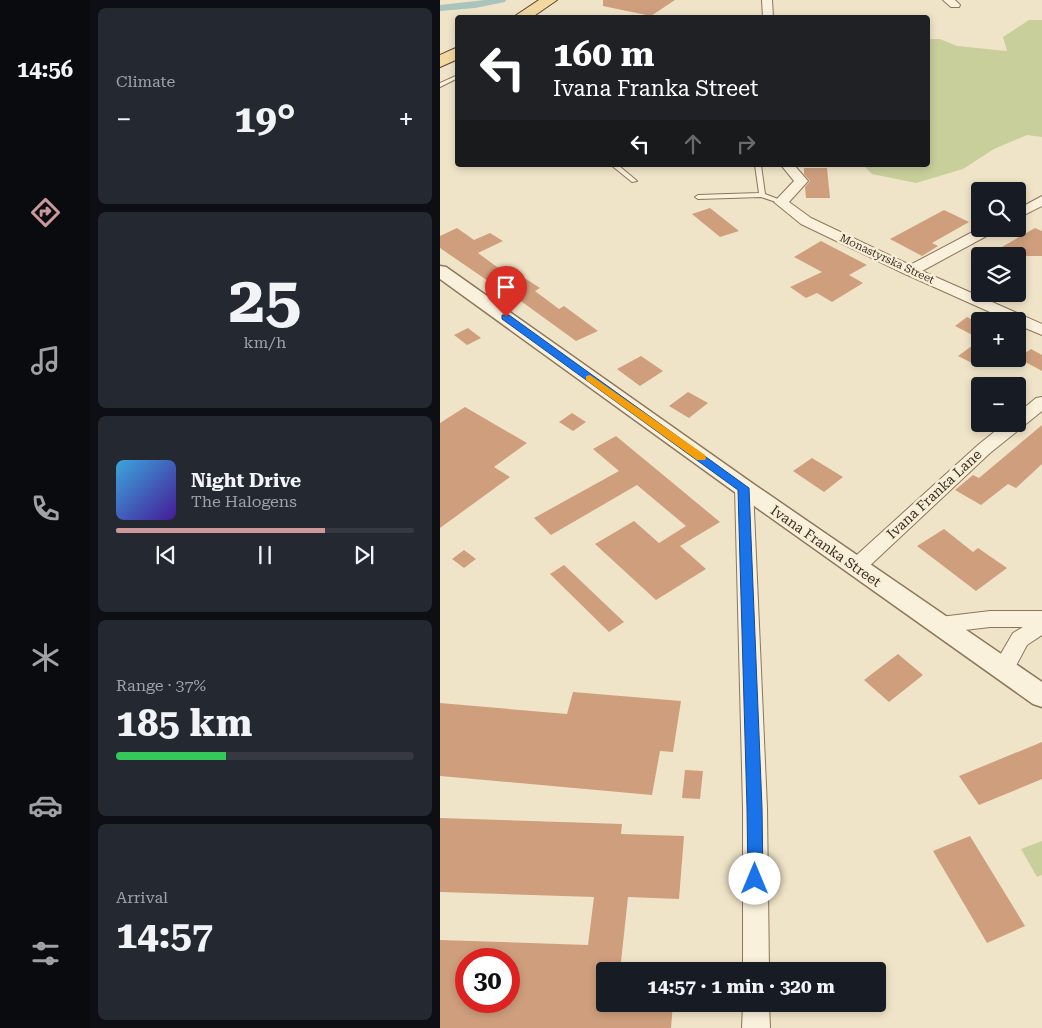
<!DOCTYPE html>
<meta charset="utf-8">
<style>
body{margin:0;font-family:"Roboto Serif",serif;background:#242831;color:#f1f3f6;height:100vh;display:flex;flex-direction:column;font-size:19px;white-space:nowrap}
*{box-sizing:border-box;margin:0}
p{font-size:16px;color:#9ea1a6}
.icon{flex:none;width:28px;height:28px;fill:none;stroke:currentColor;stroke-width:2;stroke-linecap:round;stroke-linejoin:round}
.map{position:relative;flex:1;overflow:hidden}
.details{display:flex;flex-direction:column;gap:8px;padding:8px;background:#0d0f14;width:350px}
.details>*{flex:none}
.top-card{position:absolute;left:15px;top:15px;width:475px;height:152px;border-radius:5px;box-shadow:0 2px 8px #0003;background:#202124;color:#fff;overflow:hidden}
.controls{position:absolute;left:531px;top:182px;display:grid;gap:10px}
.controls a{display:grid;place-items:center;width:55px;height:55px;border-radius:5px;background:#171b24;box-shadow:0 2px 8px #0003;font-size:25px}
.speed{position:absolute;left:15px;top:948px;display:flex;gap:10px;font-size:25px;font-weight:700;text-align:center}
.speed>*{display:grid;place-content:center;width:65px;height:65px;border-radius:50%;background:#171b24;box-shadow:0 2px 8px #0003;line-height:1}
.speed .limit{border:8px solid #d22;background:#fff;color:#111}
.pin{position:absolute;display:grid;place-items:center;width:42px;height:42px;color:#fff;margin:-51px -21px;border-radius:50% 50% 50% 0;rotate:-45deg;box-shadow:0 0 5px #0007}
.pin .icon{rotate:45deg}
.me{position:absolute;width:55px;margin:-28px;rotate:0deg;stroke-linejoin:round;filter:drop-shadow(0 0 4px #0008)}
.turn{display:flex;align-items:center;gap:18px;height:105px;padding:0 15px;font-size:22px}
.turn .icon{width:65px;height:65px;stroke-width:2.5}
.turn b{display:block;font-size:35px;line-height:42px}
.lanes{display:flex;align-items:center;height:48px;padding:0 15px;background:#0003;justify-content:center;gap:25px;direction:ltr}
.lanes .off{opacity:.35}
.big{font-size:38px;font-weight:700;line-height:1.1}
.details .card{flex:1;display:flex;flex-direction:column;justify-content:center;gap:8px;min-width:0;padding:0 18px;border-radius:8px;background:#242831}
.details .dial{align-items:center;gap:0}
.dial b{font-size:65px;line-height:1}
.song{display:flex;align-items:center;gap:15px}
.cover{width:60px;height:60px;border-radius:8px;background:linear-gradient(135deg,hsl(200 70% 55%),hsl(260 70% 35%))}
.played{height:5px;border-radius:2px;background:linear-gradient(90deg,#cc999b 70%,#363941 70%)}
.keys{display:flex;justify-content:space-around;direction:ltr}
.heat{display:flex;justify-content:space-between;align-items:center;font-size:28px;direction:ltr}
.charge{height:8px;border-radius:4px;background:linear-gradient(90deg,#34c759 37%,#363941 0)}
.trip{position:absolute;left:156px;top:962px;width:290px;height:50px;border-radius:5px;background:#171b24;box-shadow:0 2px 8px #0003;font-weight:700;line-height:50px;text-align:center}
main{display:flex;flex:1;min-height:0}
.dock{display:flex;flex-direction:column;width:90px;justify-content:space-around;align-items:center;background:#090b0e;color:#9ea1a6}
.dock .icon{width:35px;height:35px}
.dock .current{color:#cc999b}
.dock b{font-size:22px;color:#f1f3f6}
.map>svg:first-child{display:block}
.green{fill:#c9cf9b}
.lines{fill:none;stroke-linecap:round;stroke-linejoin:round}
.canal{fill:#a9c4bc;fill-rule:evenodd}
.building{fill:#cf9f7d;fill-rule:evenodd}
.service-casing{stroke:#8d765c;stroke-width:2}
.minor-casing{stroke:#8d765c;stroke-width:2}
.tertiary-casing{stroke:#8d765c;stroke-width:3}
.primary-casing{stroke:#5b4430;stroke-width:2}
.service{fill:#faf1dc;fill-rule:evenodd}
.minor{fill:#faf1dc;fill-rule:evenodd}
.tertiary{fill:#faf1dc;fill-rule:evenodd}
.primary{fill:#f3d9a0;fill-rule:evenodd}
.route{fill:#1a73e8;stroke:#114b97}
.slow{fill:#f59e0b}
.labels{text-anchor:middle;dominant-baseline:central;stroke-width:5;stroke-linejoin:round;paint-order:stroke}
.far-street-label{font-size:11px;fill:#3d2e20;stroke:#f7eed8}
.street-label{font-size:14px;fill:#3d2e20;stroke:#f7eed8}
</style>
<main>
<nav class="dock">
<b>14:56</b>
<svg class="icon current" aria-label="directions" viewBox="0 0 24 24"><path d="M12 3l9 9-9 9-9-9zM9 14v-3h6M13 9l2 2-2 2"/></svg>
<svg class="icon" aria-label="music" viewBox="0 0 24 24"><path d="M9 18V5l10-2v13"/><circle cx="6" cy="18" r="3"/><circle cx="16" cy="16" r="3"/></svg>
<svg class="icon" aria-label="phone" viewBox="0 0 24 24"><path d="M5 4h4l2 5-3 2q2 4 5 5l2-3 5 2v4C11 20 4 13 5 4z"/></svg>
<svg class="icon" aria-label="climate" viewBox="0 0 24 24"><path d="M12 3v18M4 7l16 10M4 17L20 7"/></svg>
<svg class="icon" aria-label="car" viewBox="0 0 24 24"><path d="M5 17H2v-5l4-1 3-4h7l3 4 3 1v5h-3M9 17h6M6 11h13"/><circle cx="7" cy="17" r="2"/><circle cx="17" cy="17" r="2"/></svg>
<svg class="icon" aria-label="filters" viewBox="0 0 24 24"><path d="M4 7h16M4 17h16"/><circle cx="9" cy="7" r="2"/><circle cx="15" cy="17" r="2"/></svg>
</nav>
<section class="details">
<div class="card"><p>Climate</p>
<div class="heat"><a>−</a><b class="big">19°</b><a>+</a></div>
</div>
<div class="card dial"><b>25</b><p>km/h</p></div>
<div class="card">
<div class="song"><i class="cover"></i><div><b>Night Drive</b><p>The Halogens</p></div></div>
<div class="played"></div>
<div class="keys"><svg class="icon" aria-label="previous" viewBox="0 0 24 24"><path d="M18 5L8 12l10 7zM5 5v14"/></svg><svg class="icon" aria-label="pause" viewBox="0 0 24 24"><path d="M8 5v14M16 5v14"/></svg><svg class="icon" aria-label="next" viewBox="0 0 24 24"><path d="M6 5l10 7-10 7zM19 5v14"/></svg></div>
</div>
<div class="card"><p>Range · 37%</p><b class="big">185 km</b><div class="charge"></div></div>
<div class="card"><p>Arrival</p><b class="big">14:57</b></div>
</section>
<div class="map">
<svg width="602" height="1028" viewBox="0 0 602 1028">
<rect width="100%" height="100%" fill="#f0e4c8"/>
<g class="green">
<path d="M 589,20 L 602,20 L 602,137 L 587,135 L 554,149 L 523,169 L 476,183 L 432,174 L 423,165 L 488,165 L 488,39 L 500,39 L 517,46 L 567,51 L 563,37 Z"/>
<path d="M 602,841 L 602,875 L 597,877 L 581,849 Z"/>
</g>
<g class="lines">
<path class="canal" d="M 45,0 L 66,0 L 65,2 L 35,8 L 0,11 L 0,5 Z"/>
</g>
<g class="building">
<path d="M 163,0 L 235,0 L 211,16 L 163,6 Z"/>
<path d="M 364,168 L 387,168 L 390,198 L 366,198 L 365,187 L 370,181 L 364,174 Z"/>
<path d="M 270,208 L 299,231 L 280,237 L 252,214 Z"/>
<path d="M 504,210 L 529,222 L 492,243 L 498,246 L 482,256 L 450,239 Z"/>
<path d="M 17,228 L 34,240 L 50,233 L 63,241 L 38,253 L 79,283 L 86,279 L 100,288 L 95,291 L 119,309 L 124,306 L 158,331 L 136,341 L 78,299 L 76,300 L 0,248 L 0,236 Z"/>
<path d="M 595,228 L 602,231 L 602,256 L 546,256 Z"/>
<path d="M 381,241 L 427,265 L 409,275 L 423,283 L 392,302 L 377,293 L 366,298 L 350,287 L 382,272 L 354,257 Z"/>
<path d="M 527,317 L 540,324 L 540,339 L 515,326 Z"/>
<path d="M 28,328 L 41,338 L 27,345 L 14,335 Z"/>
<path d="M 540,340 L 540,357 L 532,363 L 518,356 Z"/>
<path d="M 591,349 L 602,355 L 602,371 L 578,358 Z"/>
<path d="M 201,356 L 223,371 L 200,386 L 177,369 Z"/>
<path d="M 248,392 L 268,403 L 249,418 L 229,406 Z"/>
<path d="M 25,407 L 87,443 L 54,467 L 70,477 L 0,528 L 0,423 Z"/>
<path d="M 132,413 L 146,422 L 133,431 L 119,422 Z"/>
<path d="M 602,425 L 602,464 L 576,488 L 568,484 L 541,505 L 515,490 L 533,475 L 539,478 Z"/>
<path d="M 176,436 L 280,522 L 240,546 L 266,569 L 216,600 L 155,544 L 194,521 L 219,543 L 246,526 L 197,485 L 111,535 L 94,518 L 179,471 L 153,449 Z"/>
<path d="M 372,458 L 403,477 L 384,492 L 353,471 Z"/>
<path d="M 504,529 L 533,552 L 538,548 L 567,568 L 536,591 L 477,546 Z"/>
<path d="M 24,550 L 36,559 L 24,568 L 12,559 Z"/>
<path d="M 124,565 L 184,622 L 169,632 L 110,574 Z"/>
<path d="M 458,654 L 483,675 L 449,702 L 424,680 Z"/>
<path d="M 133,692 L 241,701 L 233,752 L 220,751 L 212,795 L 0,776 L 0,703 L 127,714 Z"/>
<path d="M 602,742 L 602,779 L 539,805 L 519,776 Z"/>
<path d="M 245,770 L 263,771 L 260,799 L 242,798 Z"/>
<path d="M 0,818 L 182,824 L 181,834 L 244,836 L 239,899 L 188,897 L 180,971 L 165,971 L 165,1004 L 233,1004 L 231,1028 L 0,1028 L 0,940 L 148,945 L 154,897 L 0,892 ZM 26,959 L 69,959 L 69,1001 L 26,1001 Z"/>
<path d="M 530,836 L 585,926 L 547,943 L 493,851 Z"/>
</g>
<g class="lines">
<defs>
<g id="service">
<path d="M 18,75 L 18,78 L 0,87 L 0,83 Z"/>
<path d="M 171,165 L 178,165 L 197,181 L 192,182 Z"/>
<path d="M 315,165 L 321,165 L 325,194 L 343,201 L 343,203 L 339,203 L 321,197 L 258,199 L 255,197 L 258,195 L 319,193 Z"/>
</g>
<g id="minor">
<path d="M 322,0 L 332,0 L 333,18 L 323,18 Z"/>
<path d="M 503,0 L 515,0 L 520,5 L 519,7 L 511,7 Z"/>
<path d="M 341,165 L 354,165 L 368,181 L 349,202 L 371,218 L 470,265 L 540,228 L 556,229 L 554,232 L 482,271 L 602,324 L 602,335 L 578,325 L 578,321 L 570,321 L 465,274 L 361,224 L 334,202 L 354,181 Z"/>
<path d="M 602,196 L 602,206 L 578,218 L 578,209 Z"/>
<path d="M 602,397 L 602,411 L 550,453 L 423,572 L 416,574 L 409,572 L 406,567 L 409,562 L 538,445 L 564,424 L 578,424 L 578,413 L 596,398 Z"/>
<path d="M 304,482 L 310,484 L 313,488 L 327,808 L 329,971 L 303,971 L 303,808 L 295,488 L 298,484 Z"/>
<path d="M 550,611 L 602,611 L 602,635 L 587,645 L 571,675 L 563,678 L 555,675 L 552,669 L 573,633 L 583,627 L 550,627 L 500,633 L 493,631 L 490,625 L 493,619 L 500,617 Z"/>
<path d="M 303,1004 L 329,1004 L 330,1028 L 302,1028 Z"/>
</g>
<path id="tertiary" d="M 0,266 L 6,267 L 312,483 L 602,682 L 602,707 L 593,704 L 296,493 L 0,279 Z"/>
<g id="primary">
<path d="M 99,0 L 117,0 L 91,18 L 72,18 Z"/>
<path d="M 18,47 L 18,59 L 0,67 L 0,55 Z"/>
</g>
</defs>
<use href="#service" class="service-casing"/>
<use href="#minor" class="minor-casing"/>
<use href="#tertiary" class="tertiary-casing"/>
<use href="#primary" class="primary-casing"/>
<use href="#service" class="service"/>
<use href="#minor" class="minor"/>
<use href="#tertiary" class="tertiary"/>
<use href="#primary" class="primary"/>
</g>
<path class="route" d="M 62,315 L 69,315 L 309,488 L 322,808 L 323,879 L 320,884 L 315,886 L 310,884 L 308,879 L 307,808 L 298,490 L 62,319 Z"/>
<path class="slow" d="M 150,375 L 265,455 L 266,458 L 265,460 L 257,460 L 146,380 L 146,376 Z"/>
<g class="labels">
<g class="far-street-label">
<text transform="translate(447 259) rotate(25)">Monastyrska Street</text>
</g>
<g class="street-label">
<text transform="translate(494 494) rotate(-43)">Ivana Franka Lane</text>
<text transform="translate(386 546) rotate(35)">Ivana Franka Street</text>
</g>
</g>
</svg>
<div class="controls">
<a><svg class="icon" aria-label="search" viewBox="0 0 24 24"><circle cx="10" cy="10" r="6"/><path d="M15 15l6 6"/></svg></a>
<a><svg class="icon" aria-label="layers" viewBox="0 0 24 24"><path d="M12 4l9 5-9 5-9-5zM3 14l9 5 9-5"/></svg></a>
<a>+</a>
<a>−</a>
</div>
<div class="speed"><div class="limit">30</div></div>
<div class="pin" style="left:66px;top:317px;background:#d93025"><svg class="icon" aria-label="arrive" viewBox="0 0 24 24"><path d="M6 21V4h12l-3 4 3 4H6"/></svg></div>
<svg class="me" style="left:315px;top:879px" viewBox="-20 -20 40 40"><circle r="19" fill="#fff"/><path d="M0-13L10 11 0 6-10 11z" fill="#1a73e8"/></svg>
<div class="trip">14:57 · 1 min · 320 m</div>
<div class="top-card">
<div class="turn"><svg class="icon" aria-label="left" viewBox="0 0 24 24"><path d="M17 20v-9H6M10 6l-5 5 5 5"/></svg><div><b>160 m</b>Ivana Franka Street</div></div>
<div class="lanes"><svg class="icon" aria-label="left" viewBox="0 0 24 24"><path d="M17 20v-9H6M10 6l-5 5 5 5"/></svg><svg class="icon off" aria-label="ahead" viewBox="0 0 24 24"><path d="M12 20V5M6 11l6-6 6 6"/></svg><svg class="icon off" aria-label="right" viewBox="0 0 24 24"><path d="M7 20v-9h11M14 6l5 5-5 5"/></svg></div>
</div>
</div>
</main>
